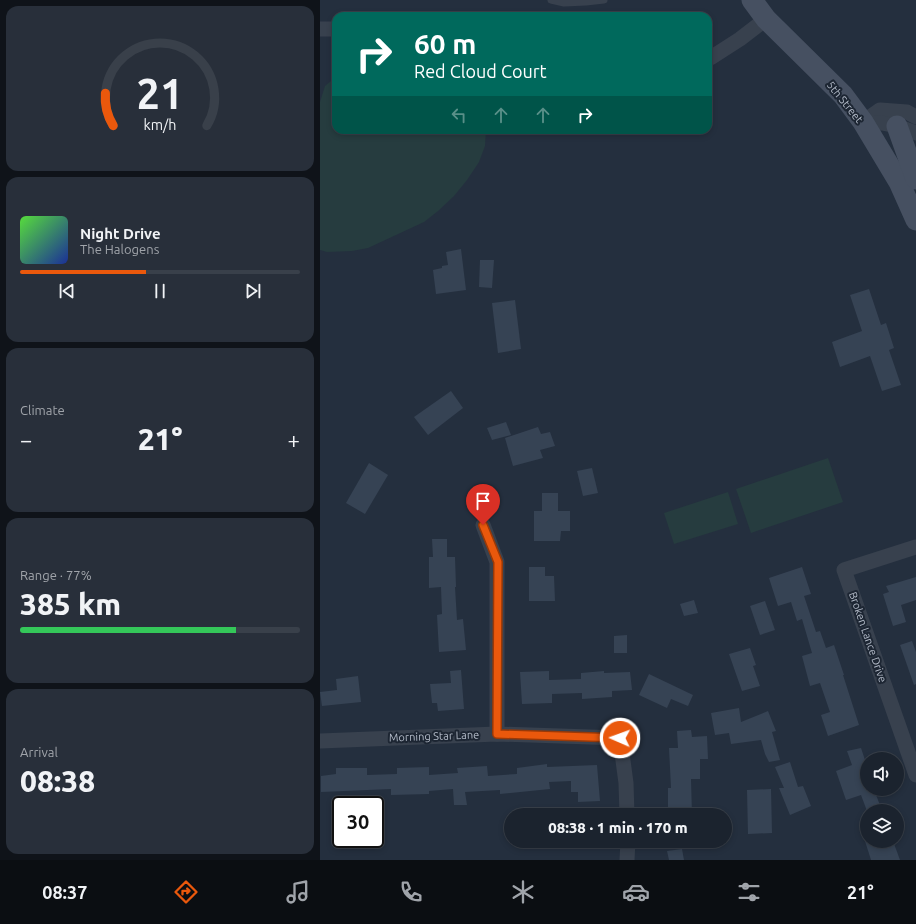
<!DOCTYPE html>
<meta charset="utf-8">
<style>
body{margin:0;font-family:Ubuntu,sans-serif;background:#282f3a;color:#f1f3f6;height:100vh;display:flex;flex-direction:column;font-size:15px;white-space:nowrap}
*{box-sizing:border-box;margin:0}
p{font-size:13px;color:#a0a4aa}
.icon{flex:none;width:22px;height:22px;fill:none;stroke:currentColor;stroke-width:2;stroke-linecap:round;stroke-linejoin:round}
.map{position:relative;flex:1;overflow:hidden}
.panel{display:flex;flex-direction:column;gap:6px;padding:6px;background:#0f1319;width:320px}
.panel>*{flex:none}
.guide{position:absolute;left:12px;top:12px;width:380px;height:122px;border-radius:12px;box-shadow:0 2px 6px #0003,0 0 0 1px #39404a;background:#00695c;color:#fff;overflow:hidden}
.fabs{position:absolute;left:540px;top:752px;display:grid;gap:8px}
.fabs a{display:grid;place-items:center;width:44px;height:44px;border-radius:50%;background:#1b232e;box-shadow:0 2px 6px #0003,0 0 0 1px #39404a;font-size:20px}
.speed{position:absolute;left:12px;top:796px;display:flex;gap:8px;font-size:20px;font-weight:700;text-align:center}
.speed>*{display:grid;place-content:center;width:52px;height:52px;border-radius:50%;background:#1b232e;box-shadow:0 2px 6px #0003,0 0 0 1px #39404a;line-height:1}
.speed .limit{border:2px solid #111;border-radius:6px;background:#fff;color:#111}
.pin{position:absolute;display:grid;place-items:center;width:34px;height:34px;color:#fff;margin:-41px -17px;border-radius:50% 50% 50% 0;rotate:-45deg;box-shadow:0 0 4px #0007}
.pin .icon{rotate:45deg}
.me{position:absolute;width:44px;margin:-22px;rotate:272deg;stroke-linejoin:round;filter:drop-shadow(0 0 3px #0008)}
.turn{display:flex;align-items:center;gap:14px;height:84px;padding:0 16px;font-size:18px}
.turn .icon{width:52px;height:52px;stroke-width:2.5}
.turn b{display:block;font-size:28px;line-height:34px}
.lanes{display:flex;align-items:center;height:38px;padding:0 16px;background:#0003;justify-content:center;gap:20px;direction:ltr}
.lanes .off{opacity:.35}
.big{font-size:30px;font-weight:800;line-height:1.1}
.panel .widget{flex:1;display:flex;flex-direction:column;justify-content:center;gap:6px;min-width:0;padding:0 14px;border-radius:12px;background:#282f3a}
.panel .dial{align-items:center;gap:0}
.dial svg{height:104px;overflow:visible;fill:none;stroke:#39404a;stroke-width:7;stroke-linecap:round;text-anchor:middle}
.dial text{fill:#f1f3f6;stroke:none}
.song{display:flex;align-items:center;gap:12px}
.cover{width:48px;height:48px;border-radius:6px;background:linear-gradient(135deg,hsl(110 70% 55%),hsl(230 70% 35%))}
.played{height:4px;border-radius:2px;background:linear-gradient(90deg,#ea580c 45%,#39404a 45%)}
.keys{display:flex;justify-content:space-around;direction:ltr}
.heat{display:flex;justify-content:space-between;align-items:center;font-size:22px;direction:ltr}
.charge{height:6px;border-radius:3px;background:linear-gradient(90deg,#34c759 77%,#39404a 0)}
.trip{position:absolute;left:184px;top:808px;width:228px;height:40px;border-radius:20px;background:#1b232e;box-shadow:0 2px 6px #0003,0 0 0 1px #39404a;font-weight:800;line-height:40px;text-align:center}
.menu{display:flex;height:64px;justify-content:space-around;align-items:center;background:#0b0e12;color:#a0a4aa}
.menu .icon{width:28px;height:28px}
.menu .on{color:#ea580c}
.menu b{font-size:18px;color:#f1f3f6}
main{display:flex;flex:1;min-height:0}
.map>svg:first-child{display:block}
.green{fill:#263c3f}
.building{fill:#364354}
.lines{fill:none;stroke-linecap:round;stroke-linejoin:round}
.lane{stroke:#38414e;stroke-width:7}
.street{stroke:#38414e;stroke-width:15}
.secondary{stroke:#465061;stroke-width:21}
.route-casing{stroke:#983908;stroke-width:10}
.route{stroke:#ea580c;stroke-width:7}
.labels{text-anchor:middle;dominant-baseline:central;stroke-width:4;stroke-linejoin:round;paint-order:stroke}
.street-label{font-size:11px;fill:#b4bcc9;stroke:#1d2633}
</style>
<main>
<section class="panel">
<div class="widget dial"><svg viewBox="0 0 100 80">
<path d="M14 69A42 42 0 1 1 86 69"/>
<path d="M14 69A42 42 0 0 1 8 44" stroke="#ea580c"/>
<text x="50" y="56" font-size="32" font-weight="700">21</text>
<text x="50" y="72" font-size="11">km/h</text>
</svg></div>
<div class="widget">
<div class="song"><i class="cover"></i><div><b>Night Drive</b><p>The Halogens</p></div></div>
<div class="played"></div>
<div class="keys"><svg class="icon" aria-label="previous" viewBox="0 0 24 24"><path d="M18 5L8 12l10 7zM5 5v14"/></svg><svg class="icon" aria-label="pause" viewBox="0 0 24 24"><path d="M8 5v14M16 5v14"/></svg><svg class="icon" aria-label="next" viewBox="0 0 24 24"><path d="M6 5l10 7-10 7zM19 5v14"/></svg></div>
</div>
<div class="widget"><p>Climate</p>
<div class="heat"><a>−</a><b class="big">21°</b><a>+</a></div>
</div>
<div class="widget"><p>Range · 77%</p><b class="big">385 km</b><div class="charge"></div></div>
<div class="widget"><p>Arrival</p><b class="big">08:38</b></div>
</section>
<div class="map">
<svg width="596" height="860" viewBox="0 0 596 860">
<rect width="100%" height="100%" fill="#242f3e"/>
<g class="green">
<path d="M 11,81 L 16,82 L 16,130 L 166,130 L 165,146 L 159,162 L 147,180 L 134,196 L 118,211 L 104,222 L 48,248 L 32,251 L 7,252 L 0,250 L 0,102 L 5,86 Z"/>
<path d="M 508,458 L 523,502 L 431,533 L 416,489 Z"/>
<path d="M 408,492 L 418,524 L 354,544 L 344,513 Z"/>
</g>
<g class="building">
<path d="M 141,249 L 146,290 L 116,294 L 113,270 L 122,268 L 122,266 L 128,265 L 126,252 Z"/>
<path d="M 160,260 L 174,260 L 172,288 L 159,287 Z"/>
<path d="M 549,289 L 561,325 L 566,323 L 574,348 L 569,350 L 581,385 L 562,391 L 550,356 L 520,367 L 512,342 L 542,331 L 530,295 Z"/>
<path d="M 195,300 L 201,349 L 178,353 L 172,303 Z"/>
<path d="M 131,391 L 143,408 L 108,435 L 94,417 Z"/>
<path d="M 186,422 L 191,435 L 172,440 L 167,428 Z"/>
<path d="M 218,427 L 221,434 L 230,432 L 235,446 L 220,450 L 223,458 L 193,466 L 185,438 Z"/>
<path d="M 49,463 L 68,475 L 45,514 L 26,503 Z"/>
<path d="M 272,468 L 278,493 L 263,496 L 257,471 Z"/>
<path d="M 222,493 L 238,493 L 238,511 L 250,511 L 250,531 L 241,531 L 240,541 L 214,541 L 214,511 L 222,511 Z"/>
<path d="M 112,539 L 127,539 L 127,557 L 135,557 L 136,587 L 135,587 L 137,620 L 143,619 L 146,650 L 119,652 L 117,615 L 122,614 L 121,587 L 109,588 L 109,557 L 113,557 Z"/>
<path d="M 209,567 L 225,567 L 225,576 L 234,576 L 235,601 L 209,601 Z"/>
<path d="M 482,567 L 491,594 L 484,596 L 496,632 L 500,631 L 506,648 L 514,645 L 524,675 L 523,675 L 539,725 L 508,736 L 501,715 L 510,712 L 500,683 L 490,686 L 482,656 L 492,653 L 482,619 L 477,621 L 471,602 L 458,606 L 449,578 Z"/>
<path d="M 596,577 L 596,600 L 581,605 L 586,622 L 573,626 L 563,594 L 569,592 L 566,586 Z"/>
<path d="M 374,600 L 378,613 L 364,616 L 360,604 Z"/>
<path d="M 445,601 L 455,630 L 440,635 L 430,606 Z"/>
<path d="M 307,635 L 307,653 L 294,653 L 294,636 Z"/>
<path d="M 592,641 L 596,652 L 596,684 L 594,685 L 580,645 Z"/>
<path d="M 430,648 L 436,665 L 433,666 L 440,686 L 422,691 L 409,654 Z"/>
<path d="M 141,670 L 144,709 L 118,711 L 117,703 L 112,703 L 110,684 L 131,683 L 130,671 Z"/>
<path d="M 229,671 L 229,680 L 261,679 L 261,673 L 284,671 L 284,673 L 310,672 L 312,690 L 292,691 L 292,697 L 262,699 L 262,693 L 232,694 L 232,703 L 202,704 L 200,672 Z"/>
<path d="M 329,674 L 373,695 L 368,706 L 351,699 L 347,708 L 319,695 Z"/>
<path d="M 38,676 L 41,702 L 2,706 L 0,692 L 17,690 L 16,679 Z"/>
<path d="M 419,708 L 421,722 L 448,711 L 456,731 L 452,732 L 460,760 L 449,762 L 445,754 L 441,740 L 411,744 L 409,733 L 395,735 L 391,713 Z"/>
<path d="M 371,730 L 372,737 L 387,736 L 388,759 L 380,759 L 380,779 L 371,779 L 372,815 L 348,815 L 348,788 L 351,788 L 349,748 L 358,748 L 357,731 Z"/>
<path d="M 541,748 L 547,766 L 547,789 L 554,789 L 562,811 L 547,811 L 541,795 L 526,800 L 516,771 L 532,765 L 527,751 Z"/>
<path d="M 470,762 L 478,787 L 483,786 L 491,806 L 470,815 L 459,788 L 464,788 L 455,767 Z"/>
<path d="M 227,764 L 227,767 L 277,765 L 280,801 L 258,802 L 258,792 L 251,792 L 251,781 L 229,782 L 230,789 L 180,794 L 180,790 L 145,792 L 147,805 L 134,805 L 133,789 L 109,791 L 109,794 L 71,795 L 71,789 L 1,792 L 1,776 L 16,774 L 16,768 L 47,768 L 47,775 L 77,774 L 77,768 L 109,767 L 109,775 L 138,773 L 137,768 L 167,766 L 168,776 L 197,774 L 197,768 Z"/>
<path d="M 451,789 L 452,833 L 428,834 L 427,790 Z"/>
<path d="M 545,841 L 573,841 L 580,860 L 551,860 Z"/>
<path d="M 362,849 L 364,860 L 349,860 L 347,851 Z"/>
</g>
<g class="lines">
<path class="lane" d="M 231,0 L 244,3 L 266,2 L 284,0"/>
<g class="street">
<path d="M 0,29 L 16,29"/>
<path d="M 388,59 L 392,57 L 420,39 L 446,19"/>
<path d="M 543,122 L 560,110 L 587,112 L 596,117"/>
<path d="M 543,122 L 562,123 L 577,126 L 596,133"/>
<path d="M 163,525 L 177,562 L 177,734"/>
<path d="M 596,547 L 524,570 L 596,775"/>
<path d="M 0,741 L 177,734 L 300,738 L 306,783 L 307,815"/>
<path d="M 307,860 L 308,841"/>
</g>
<g class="secondary">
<path d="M 432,0 L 446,19 L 523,95 L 543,122 L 579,182 L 596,220"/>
<path d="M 577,126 L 596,179"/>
</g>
</g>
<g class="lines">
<defs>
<path id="route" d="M 163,525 L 178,562 L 177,734 L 300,738"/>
</defs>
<use href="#route" class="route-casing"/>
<use href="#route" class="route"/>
</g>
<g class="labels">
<g class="street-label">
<text transform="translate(525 102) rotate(51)">5th Street</text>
<text transform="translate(548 637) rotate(71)">Broken Lance Drive</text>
<text transform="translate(114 736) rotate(-2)">Morning Star Lane</text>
</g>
</g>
</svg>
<div class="fabs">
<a><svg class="icon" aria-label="sound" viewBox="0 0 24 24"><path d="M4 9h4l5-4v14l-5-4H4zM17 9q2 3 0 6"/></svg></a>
<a><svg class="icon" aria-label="layers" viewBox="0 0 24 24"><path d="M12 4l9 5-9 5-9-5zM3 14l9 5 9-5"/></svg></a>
</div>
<div class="speed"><div class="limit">30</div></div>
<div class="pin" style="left:163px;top:525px;background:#d93025"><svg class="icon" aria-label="arrive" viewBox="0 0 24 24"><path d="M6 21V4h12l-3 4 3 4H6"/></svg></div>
<svg class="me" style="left:300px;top:738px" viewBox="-20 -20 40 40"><circle r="17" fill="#ea580c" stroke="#fff" stroke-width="3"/><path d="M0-11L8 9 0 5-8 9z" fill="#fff"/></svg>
<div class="trip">08:38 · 1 min · 170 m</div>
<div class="guide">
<div class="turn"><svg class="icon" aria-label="right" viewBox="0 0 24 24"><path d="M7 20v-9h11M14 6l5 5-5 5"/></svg><div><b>60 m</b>Red Cloud Court</div></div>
<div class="lanes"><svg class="icon off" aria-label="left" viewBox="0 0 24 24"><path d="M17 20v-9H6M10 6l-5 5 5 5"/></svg><svg class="icon off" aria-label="ahead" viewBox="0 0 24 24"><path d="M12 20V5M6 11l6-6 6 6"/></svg><svg class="icon off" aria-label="ahead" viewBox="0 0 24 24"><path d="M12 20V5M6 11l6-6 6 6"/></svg><svg class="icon" aria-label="right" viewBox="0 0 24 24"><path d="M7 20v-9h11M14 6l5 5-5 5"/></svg></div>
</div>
</div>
</main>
<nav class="menu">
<b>08:37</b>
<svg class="icon on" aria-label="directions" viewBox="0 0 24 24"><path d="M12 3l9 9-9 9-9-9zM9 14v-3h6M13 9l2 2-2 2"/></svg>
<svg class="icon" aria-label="music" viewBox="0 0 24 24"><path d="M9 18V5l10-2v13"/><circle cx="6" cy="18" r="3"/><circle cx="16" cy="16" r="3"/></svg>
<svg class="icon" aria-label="phone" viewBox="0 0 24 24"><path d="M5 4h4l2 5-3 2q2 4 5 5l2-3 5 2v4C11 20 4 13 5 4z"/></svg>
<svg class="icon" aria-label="climate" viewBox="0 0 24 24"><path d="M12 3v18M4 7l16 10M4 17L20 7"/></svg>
<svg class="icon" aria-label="car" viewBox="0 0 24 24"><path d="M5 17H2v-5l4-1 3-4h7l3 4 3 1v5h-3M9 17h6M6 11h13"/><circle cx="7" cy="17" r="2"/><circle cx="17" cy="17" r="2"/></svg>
<svg class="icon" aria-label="filters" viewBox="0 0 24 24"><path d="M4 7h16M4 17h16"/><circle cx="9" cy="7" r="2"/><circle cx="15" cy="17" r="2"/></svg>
<b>21°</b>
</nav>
